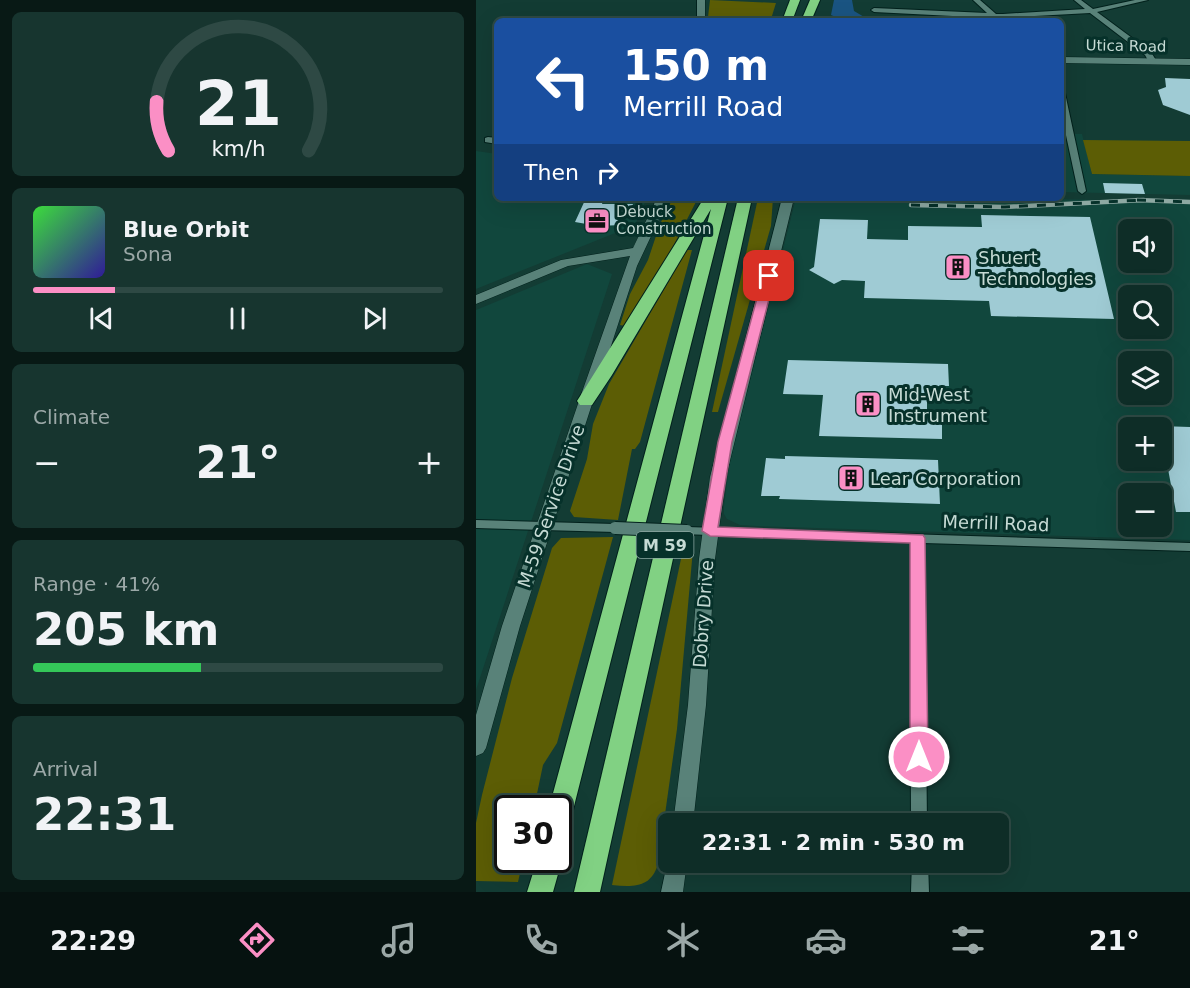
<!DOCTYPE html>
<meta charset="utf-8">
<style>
body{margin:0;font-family:"DejaVu Sans",sans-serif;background:#17352f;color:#f1f3f6;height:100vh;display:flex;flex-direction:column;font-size:22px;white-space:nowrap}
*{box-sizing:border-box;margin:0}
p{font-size:20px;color:#9ba8a7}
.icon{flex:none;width:33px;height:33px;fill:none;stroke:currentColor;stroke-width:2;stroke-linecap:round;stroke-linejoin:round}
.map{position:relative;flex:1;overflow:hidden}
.side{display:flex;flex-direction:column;gap:12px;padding:12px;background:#081915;width:476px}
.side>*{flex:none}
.guide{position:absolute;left:18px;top:18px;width:570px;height:183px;border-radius:9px;box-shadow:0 6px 24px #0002,0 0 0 2px #2e4944;background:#1a4fa0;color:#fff;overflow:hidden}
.buttons{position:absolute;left:642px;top:219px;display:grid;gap:12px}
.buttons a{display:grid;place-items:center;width:54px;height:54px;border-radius:9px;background:#0e2d27;box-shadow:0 6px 24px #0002,0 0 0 2px #2e4944;font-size:30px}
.speed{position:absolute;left:18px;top:795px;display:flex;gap:12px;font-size:30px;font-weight:700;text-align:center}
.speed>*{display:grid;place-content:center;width:78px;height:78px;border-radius:50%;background:#0e2d27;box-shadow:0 6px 24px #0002,0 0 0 2px #2e4944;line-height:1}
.speed .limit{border:3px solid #111;border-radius:9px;background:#fff;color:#111}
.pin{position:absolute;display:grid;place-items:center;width:51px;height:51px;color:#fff;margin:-26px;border-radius:12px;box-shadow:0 3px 9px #0006}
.me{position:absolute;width:66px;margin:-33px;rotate:0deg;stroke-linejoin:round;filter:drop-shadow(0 0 4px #0008)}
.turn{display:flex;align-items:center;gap:21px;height:126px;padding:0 30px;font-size:27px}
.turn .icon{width:78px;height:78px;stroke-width:2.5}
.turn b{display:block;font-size:42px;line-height:51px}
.then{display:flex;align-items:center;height:57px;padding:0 30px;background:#0003;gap:12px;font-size:22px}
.big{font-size:45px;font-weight:700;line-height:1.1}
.side .tile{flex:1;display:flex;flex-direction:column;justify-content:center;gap:9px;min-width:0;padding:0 21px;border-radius:9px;background:#17352f}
.side .dial{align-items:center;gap:0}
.dial svg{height:156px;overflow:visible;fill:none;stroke:#2e4944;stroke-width:7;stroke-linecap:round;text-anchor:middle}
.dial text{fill:#f1f3f6;stroke:none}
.song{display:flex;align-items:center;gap:18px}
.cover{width:72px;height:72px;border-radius:9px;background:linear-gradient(135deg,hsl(120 70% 55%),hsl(250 70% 35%))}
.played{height:6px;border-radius:3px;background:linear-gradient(90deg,#fb8fc5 20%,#2e4944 20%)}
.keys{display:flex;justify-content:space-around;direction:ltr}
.heat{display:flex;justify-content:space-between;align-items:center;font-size:33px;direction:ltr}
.charge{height:9px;border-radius:4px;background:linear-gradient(90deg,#34c759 41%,#2e4944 0)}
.trip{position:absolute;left:182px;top:813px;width:351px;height:60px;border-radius:9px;background:#0e2d27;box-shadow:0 6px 24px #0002,0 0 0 2px #2e4944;font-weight:700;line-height:60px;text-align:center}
.tab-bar{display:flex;height:96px;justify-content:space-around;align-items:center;background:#061210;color:#9ba8a7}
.tab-bar .icon{width:42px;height:42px}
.tab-bar .current{color:#fb8fc5}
.tab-bar b{font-size:27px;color:#f1f3f6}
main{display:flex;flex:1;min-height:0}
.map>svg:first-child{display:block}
.built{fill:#11473d;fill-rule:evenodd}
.green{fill:#5c5d05}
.water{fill:#1a5482}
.building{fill:#9fcbd4}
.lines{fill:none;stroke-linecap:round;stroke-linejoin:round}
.minor-casing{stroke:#02211c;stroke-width:2}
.tertiary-casing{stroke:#02211c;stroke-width:1}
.secondary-casing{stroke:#02211c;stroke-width:1}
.motorway-casing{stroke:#02211c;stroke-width:2}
.minor{fill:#598279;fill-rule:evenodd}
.tertiary{fill:#598279;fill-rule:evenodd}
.secondary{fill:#598279;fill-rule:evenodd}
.motorway{fill:#81d183;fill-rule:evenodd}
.rail-casing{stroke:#8ea9a3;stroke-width:4.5}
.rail{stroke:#06312a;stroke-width:3;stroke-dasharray:9;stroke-linecap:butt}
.minor-bridge-casing{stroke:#02211c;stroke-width:14;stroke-linecap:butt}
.minor-bridge{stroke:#598279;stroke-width:12}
.route{fill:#fb8fc5;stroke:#a35d80;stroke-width:1.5}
.labels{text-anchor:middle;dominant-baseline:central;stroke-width:6;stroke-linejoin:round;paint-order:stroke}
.far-street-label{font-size:15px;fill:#c6dbd5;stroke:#06312a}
.far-poi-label{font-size:15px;fill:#c6dbd5;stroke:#06312a;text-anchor:start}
.shield{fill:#06312a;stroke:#8ca8a2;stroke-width:1.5}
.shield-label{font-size:16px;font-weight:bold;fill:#c6dbd5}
.poi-label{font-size:18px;fill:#c6dbd5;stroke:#06312a;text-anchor:start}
.street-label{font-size:18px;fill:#c6dbd5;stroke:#06312a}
</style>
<main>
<section class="side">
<div class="tile dial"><svg viewBox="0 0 100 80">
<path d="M14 69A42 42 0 1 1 86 69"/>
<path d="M14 69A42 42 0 0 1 8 44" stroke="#fb8fc5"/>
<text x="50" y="56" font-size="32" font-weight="700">21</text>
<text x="50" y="72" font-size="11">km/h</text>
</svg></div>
<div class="tile">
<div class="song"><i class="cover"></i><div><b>Blue Orbit</b><p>Sona</p></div></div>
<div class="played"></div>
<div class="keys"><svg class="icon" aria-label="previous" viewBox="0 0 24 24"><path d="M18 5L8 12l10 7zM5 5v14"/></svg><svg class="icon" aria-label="pause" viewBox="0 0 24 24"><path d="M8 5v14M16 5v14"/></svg><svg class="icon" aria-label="next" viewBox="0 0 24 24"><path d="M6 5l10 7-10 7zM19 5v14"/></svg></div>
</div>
<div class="tile"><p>Climate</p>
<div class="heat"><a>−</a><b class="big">21°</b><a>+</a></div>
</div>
<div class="tile"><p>Range · 41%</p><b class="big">205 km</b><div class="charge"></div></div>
<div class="tile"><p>Arrival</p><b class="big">22:31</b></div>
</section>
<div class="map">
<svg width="715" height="892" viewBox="0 0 715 892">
<rect width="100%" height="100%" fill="#133c34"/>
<g class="built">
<path d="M 585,134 L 606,134 L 616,174 L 714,176 L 714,195 L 585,192 Z"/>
<path d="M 0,151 L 21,154 L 21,198 L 171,198 L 159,225 L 0,289 Z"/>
<path d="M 320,198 L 525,198 L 714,202 L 714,540 L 280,526 L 264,525 L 251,519 L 248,514 L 248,506 L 254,460 ZM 652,230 L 686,230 L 686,262 L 652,262 ZM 652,296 L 686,296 L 686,328 L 652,328 ZM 652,362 L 686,362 L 686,394 L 652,394 ZM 652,428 L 686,428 L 686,460 L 652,460 ZM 652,494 L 686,494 L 686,526 L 652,526 Z"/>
<path d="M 111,264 L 136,274 L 0,690 L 0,310 Z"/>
</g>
<g class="green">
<path d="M 234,0 L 300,3 L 295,19 L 232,17 Z"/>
<path d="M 607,140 L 714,141 L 714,176 L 616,174 Z"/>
<path d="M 197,198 L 222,198 L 189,262 L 149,326 L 144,325 L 154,294 L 172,260 L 184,224 Z"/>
<path d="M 282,198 L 297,198 L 295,226 L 242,412 L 236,412 Z"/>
<path d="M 211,250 L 216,250 L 164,442 L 159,449 L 156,449 L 142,520 L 98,517 L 94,511 L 111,459 L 117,424 L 133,384 Z"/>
<path d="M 137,537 L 81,743 L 67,765 L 58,808 L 32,808 L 32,860 L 47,860 L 42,882 L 0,881 L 0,823 L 6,795 L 36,678 L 76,548 L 85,538 Z"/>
<path d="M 209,540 L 214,543 L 217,549 L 201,729 L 182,864 C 175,888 157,887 136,885 Z"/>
</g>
<path class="water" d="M 358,0 L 376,0 L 378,11 L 395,21 L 369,21 L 355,15 Z"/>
<g class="building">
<path d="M 689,78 L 714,79 L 714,115 L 687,105 L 682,90 L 690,87 Z"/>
<path d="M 627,183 L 666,184 L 669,194 L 629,193 Z"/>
<path d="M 110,198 L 128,198 L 126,204 L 157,204 L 153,214 L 148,214 L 145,225 L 122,226 L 99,222 Z"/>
<path d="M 505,215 L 614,217 L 638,319 L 515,316 L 513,301 L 388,298 L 389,281 L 366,280 L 358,284 L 333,270 L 338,267 L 344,219 L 392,220 L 391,239 L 432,240 L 432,226 L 506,227 Z"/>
<path d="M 312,360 L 472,364 L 473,386 L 451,386 L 451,411 L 466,412 L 466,439 L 343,436 L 347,395 L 307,394 Z"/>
<path d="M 684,426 L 714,427 L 714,512 L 700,512 Z"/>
<path d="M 309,456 L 462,460 L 464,504 L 303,499 L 304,496 L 285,496 L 290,458 L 309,459 Z"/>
</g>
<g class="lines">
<defs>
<g id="minor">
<path d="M 497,0 L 504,0 L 520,14 L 527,14 L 609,9 L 598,0 L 605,0 L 617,9 L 659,0 L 672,0 L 621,12 L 675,52 L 681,62 L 674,64 L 669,55 L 614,13 L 524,18 L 521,20 L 516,18 L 398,12 L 395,10 L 398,8 L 511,13 Z"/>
<path d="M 585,91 L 589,93 L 610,191 L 606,194 L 602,191 L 585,112 Z"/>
<path d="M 12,137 L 21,138 L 21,144 L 9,142 L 9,138 Z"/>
<path d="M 0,520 L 139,524 L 145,528 L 139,532 L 0,528 Z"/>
<path d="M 211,527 L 715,543 L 715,551 L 448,543 L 451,824 L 435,824 L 434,542 L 206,534 L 204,531 Z"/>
<path d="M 436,862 L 452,862 L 453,892 L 435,892 Z"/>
</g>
<g id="tertiary">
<rect x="221" y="0" width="8" height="21"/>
<path d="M 585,57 L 715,59 L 715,65 L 585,63 Z"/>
<path d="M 181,198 L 193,198 L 161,266 L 119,395 L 117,398 L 107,398 L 105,395 L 154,256 L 92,266 L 0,304 L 0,295 L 85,260 L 157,248 Z"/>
</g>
<g id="secondary">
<path d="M 306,198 L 318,198 L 250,477 L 239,559 L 230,705 L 217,824 L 197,824 L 212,705 L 223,559 L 234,477 Z"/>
<path d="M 110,397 L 117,401 L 44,626 L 10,748 L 7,753 L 0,756 L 0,715 L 26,626 L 103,401 Z"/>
<path d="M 192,859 L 192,862 L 211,862 L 207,892 L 185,892 Z"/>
</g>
<g id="motorway">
<path d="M 314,0 L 324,0 L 316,21 L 306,21 Z"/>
<path d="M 334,0 L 344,0 L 335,21 L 325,21 Z"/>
<path d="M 228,198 L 252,198 L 94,822 L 91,829 L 82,832 L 82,808 L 73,808 L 235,209 L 136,375 L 116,405 L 104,405 L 101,401 Z"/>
<path d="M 262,198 L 276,198 L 124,892 L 98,892 Z"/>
<path d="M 82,853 L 86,860 L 77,892 L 51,892 L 61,860 L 82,860 Z"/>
</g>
</defs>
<use href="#minor" class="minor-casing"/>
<use href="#tertiary" class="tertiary-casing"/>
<use href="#secondary" class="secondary-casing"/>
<use href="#motorway" class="motorway-casing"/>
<use href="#minor" class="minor"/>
<use href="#tertiary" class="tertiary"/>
<use href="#secondary" class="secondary"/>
<use href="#motorway" class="motorway"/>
<defs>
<g id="rail">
<path d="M 661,200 L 715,202"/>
<path d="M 435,205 L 529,207 L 668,200"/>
</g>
</defs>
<use href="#rail" class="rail-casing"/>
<use href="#rail" class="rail"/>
<defs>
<path id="minor-bridge" d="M 139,528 L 211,531"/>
</defs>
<use href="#minor-bridge" class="minor-bridge-casing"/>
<use href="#minor-bridge" class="minor-bridge"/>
</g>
<path class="route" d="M 293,273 L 299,276 L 256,442 L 242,527 L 447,535 L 449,538 L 452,757 L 449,762 L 443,764 L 436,762 L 434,757 L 434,543 L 234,536 L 226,531 L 242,442 L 287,276 Z"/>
<defs>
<symbol id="office-square" viewBox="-11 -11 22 22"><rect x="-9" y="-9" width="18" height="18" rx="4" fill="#fb8fc5" stroke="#06312a"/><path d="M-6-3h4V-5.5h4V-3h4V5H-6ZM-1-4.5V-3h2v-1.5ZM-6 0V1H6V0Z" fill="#111"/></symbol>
<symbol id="building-square" viewBox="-11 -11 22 22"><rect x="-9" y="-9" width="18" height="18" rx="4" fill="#fb8fc5" stroke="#06312a"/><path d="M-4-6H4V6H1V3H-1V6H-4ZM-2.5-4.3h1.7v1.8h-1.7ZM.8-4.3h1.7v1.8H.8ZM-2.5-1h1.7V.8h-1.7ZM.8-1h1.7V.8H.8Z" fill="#111"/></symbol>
</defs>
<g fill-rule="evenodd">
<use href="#office-square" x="106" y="206" width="30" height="30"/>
<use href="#building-square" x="467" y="252" width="30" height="30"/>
<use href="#building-square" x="377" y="389" width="30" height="30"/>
<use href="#building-square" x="360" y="463" width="30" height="30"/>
</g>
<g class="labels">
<g class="far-street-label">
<text transform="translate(650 46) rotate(1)">Utica Road</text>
</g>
<g class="far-poi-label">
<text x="140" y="212">Debuck<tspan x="140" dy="17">Construction</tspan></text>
</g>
<rect class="shield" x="160.5" y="532" width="57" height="26" rx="4.5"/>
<g class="shield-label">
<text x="189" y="545">M 59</text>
</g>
<g class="poi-label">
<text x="502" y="257">Shuert<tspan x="502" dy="21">Technologies</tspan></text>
<text x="412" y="394">Mid-West<tspan x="412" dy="21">Instrument</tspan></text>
<text x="394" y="478">Lear Corporation</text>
</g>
<g class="street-label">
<text transform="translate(75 506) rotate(-71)">M-59 Service Drive</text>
<text transform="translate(520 523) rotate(2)">Merrill Road</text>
<text transform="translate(227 614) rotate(-86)">Dobry Drive</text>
</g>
</g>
</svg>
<div class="buttons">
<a><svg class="icon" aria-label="sound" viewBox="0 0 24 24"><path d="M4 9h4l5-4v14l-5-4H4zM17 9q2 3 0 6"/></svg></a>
<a><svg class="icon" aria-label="search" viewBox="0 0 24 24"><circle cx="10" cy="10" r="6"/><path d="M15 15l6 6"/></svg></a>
<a><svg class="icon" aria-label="layers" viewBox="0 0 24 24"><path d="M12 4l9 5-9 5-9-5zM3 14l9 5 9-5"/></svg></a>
<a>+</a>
<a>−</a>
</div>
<div class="speed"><div class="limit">30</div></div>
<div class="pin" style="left:293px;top:276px;background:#d93025"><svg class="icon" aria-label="arrive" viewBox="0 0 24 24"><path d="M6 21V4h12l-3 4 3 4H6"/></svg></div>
<svg class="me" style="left:443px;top:757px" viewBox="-20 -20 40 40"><circle r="17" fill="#fb8fc5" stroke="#fff" stroke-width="3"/><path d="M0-11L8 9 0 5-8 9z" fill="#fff"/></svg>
<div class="trip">22:31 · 2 min · 530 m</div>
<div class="guide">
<div class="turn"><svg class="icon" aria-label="left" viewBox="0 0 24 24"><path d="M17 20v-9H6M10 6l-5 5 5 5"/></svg><div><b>150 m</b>Merrill Road</div></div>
<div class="then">Then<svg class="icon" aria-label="right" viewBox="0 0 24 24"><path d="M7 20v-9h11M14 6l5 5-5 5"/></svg></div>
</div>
</div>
</main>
<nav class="tab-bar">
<b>22:29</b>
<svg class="icon current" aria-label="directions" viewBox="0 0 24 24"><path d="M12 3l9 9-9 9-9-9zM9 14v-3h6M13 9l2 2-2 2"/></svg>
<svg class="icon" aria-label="music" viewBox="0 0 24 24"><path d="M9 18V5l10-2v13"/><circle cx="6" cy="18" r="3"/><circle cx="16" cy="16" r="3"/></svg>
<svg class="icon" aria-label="phone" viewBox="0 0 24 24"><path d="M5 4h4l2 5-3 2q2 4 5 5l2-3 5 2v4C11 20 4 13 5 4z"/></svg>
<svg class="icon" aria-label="climate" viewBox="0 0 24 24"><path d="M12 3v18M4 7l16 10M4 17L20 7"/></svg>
<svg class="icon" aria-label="car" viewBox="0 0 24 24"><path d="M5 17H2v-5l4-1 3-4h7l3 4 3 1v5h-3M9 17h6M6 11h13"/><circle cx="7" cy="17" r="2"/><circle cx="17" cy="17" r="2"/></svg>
<svg class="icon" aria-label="filters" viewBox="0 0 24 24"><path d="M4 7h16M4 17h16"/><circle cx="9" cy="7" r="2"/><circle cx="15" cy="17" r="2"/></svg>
<b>21°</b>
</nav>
